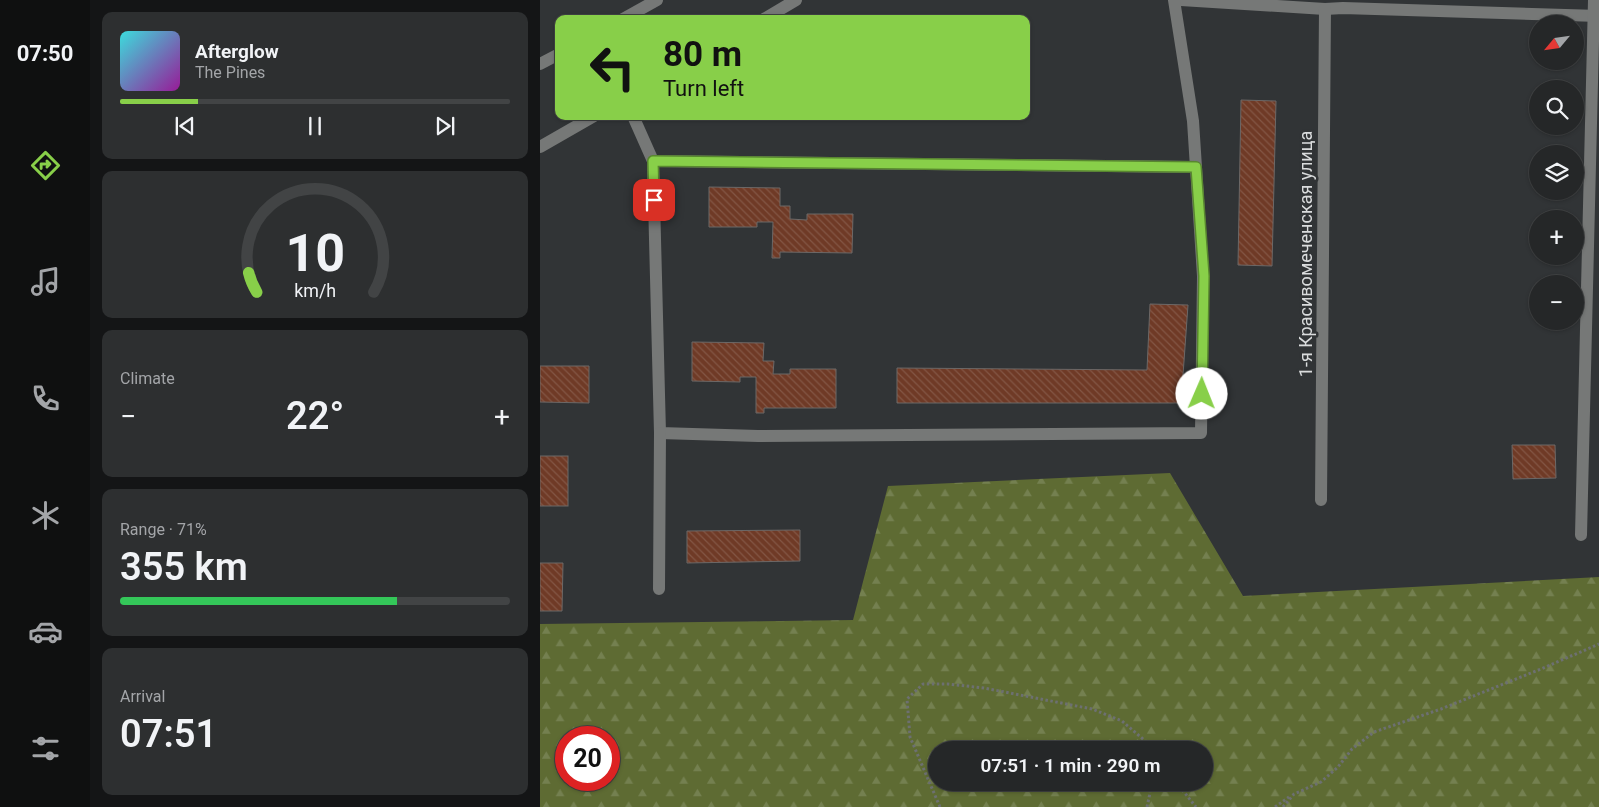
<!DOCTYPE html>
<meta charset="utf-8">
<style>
body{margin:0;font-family:Roboto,sans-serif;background:#2d2f30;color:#f1f3f6;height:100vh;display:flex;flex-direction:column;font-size:19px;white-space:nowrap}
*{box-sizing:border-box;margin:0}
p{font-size:16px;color:#a3a5a8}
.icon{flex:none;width:28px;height:28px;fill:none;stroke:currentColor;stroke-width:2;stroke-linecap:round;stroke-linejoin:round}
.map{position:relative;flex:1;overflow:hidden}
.panel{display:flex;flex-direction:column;gap:12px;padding:12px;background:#141516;width:450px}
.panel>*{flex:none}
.top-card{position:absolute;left:15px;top:15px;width:475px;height:105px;border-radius:10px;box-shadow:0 1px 4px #0004,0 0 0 1px #424445;background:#88cf49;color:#111;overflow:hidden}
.needle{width:32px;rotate:241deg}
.fabs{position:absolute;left:989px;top:15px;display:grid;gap:10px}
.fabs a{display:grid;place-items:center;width:55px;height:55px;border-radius:50%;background:#252728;box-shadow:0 1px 4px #0004,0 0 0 1px #424445;font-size:25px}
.speed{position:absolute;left:15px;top:726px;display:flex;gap:10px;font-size:25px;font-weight:700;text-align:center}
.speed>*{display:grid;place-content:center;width:65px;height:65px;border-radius:50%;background:#252728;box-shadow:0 1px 4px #0004,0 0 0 1px #424445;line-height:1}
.speed .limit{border:8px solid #d22;background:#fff;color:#111}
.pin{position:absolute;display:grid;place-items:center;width:42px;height:42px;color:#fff;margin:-21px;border-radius:10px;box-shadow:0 2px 8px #0006}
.me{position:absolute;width:55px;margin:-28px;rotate:1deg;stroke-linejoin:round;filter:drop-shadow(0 0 4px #0008)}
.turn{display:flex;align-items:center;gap:18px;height:105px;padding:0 25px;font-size:22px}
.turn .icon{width:65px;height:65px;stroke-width:2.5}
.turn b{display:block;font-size:35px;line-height:42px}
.big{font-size:38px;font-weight:600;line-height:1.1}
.panel .widget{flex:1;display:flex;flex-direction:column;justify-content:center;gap:8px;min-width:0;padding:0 18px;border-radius:10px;background:#2d2f30}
.panel .dial{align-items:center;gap:0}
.dial svg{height:130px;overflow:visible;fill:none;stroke:#424445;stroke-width:7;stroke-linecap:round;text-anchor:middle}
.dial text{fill:#f1f3f6;stroke:none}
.song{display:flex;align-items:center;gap:15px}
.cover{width:60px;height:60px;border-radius:8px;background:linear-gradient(135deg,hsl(180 70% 55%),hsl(300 70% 35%))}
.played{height:5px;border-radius:2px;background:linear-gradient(90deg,#88cf49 20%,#424445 20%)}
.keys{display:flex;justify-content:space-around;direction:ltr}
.heat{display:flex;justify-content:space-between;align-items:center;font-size:28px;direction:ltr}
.charge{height:8px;border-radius:4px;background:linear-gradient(90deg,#34c759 71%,#424445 0)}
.trip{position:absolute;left:388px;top:741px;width:285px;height:50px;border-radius:25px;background:#252728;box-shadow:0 1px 4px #0004,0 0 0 1px #424445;font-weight:600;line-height:50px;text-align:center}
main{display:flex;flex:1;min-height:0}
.tab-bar{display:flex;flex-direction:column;width:90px;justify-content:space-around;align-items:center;background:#0f1010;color:#a3a5a8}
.tab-bar .icon{width:35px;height:35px}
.tab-bar .on{color:#88cf49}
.tab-bar b{font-size:22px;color:#f1f3f6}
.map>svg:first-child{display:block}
.forest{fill:url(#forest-firs);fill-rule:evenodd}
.building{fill:url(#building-back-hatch);stroke:#6c6867}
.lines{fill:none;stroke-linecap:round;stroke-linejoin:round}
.path{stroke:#6d7071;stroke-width:3;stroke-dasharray:2.5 2.5;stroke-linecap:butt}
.minor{stroke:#767877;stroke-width:12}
.route-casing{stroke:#58872f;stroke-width:12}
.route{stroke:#88cf49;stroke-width:9}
.labels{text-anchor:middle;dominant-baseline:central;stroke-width:5;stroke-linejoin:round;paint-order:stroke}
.street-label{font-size:18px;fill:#dadcdd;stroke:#313436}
</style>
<main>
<nav class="tab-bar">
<b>07:50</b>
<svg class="icon on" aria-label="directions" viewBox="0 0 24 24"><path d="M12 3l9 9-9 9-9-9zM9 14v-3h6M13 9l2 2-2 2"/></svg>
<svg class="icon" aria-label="music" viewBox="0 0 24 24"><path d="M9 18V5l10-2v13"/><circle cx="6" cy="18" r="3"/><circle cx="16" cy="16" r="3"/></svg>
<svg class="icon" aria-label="phone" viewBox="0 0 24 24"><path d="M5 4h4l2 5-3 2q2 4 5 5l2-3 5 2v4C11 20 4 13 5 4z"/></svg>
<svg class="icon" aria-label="climate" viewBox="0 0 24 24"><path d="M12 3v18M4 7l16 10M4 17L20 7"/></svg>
<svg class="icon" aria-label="car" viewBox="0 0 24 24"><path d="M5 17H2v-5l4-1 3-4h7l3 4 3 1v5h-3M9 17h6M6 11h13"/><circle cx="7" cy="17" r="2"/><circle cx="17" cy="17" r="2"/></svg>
<svg class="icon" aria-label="filters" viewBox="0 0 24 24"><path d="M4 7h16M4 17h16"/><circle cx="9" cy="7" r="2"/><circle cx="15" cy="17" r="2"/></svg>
</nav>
<section class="panel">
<div class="widget">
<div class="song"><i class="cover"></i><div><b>Afterglow</b><p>The Pines</p></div></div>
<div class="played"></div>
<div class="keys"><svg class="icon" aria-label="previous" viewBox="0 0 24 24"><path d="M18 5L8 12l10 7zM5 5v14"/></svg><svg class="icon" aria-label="pause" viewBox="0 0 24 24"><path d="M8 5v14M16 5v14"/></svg><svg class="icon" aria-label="next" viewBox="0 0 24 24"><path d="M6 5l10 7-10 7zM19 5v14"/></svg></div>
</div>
<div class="widget dial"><svg viewBox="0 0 100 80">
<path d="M14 69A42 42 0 1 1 86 69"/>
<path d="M14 69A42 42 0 0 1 9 57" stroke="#88cf49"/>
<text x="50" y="56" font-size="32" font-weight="700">10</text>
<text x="50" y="72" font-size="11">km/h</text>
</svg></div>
<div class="widget"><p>Climate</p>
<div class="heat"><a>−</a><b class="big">22°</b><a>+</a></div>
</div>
<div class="widget"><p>Range · 71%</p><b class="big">355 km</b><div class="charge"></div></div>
<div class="widget"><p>Arrival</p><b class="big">07:51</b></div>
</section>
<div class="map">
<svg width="1059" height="807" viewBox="0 0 1059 807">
<defs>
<pattern id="forest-firs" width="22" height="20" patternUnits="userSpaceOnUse" patternTransform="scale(1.25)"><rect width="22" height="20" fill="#5e6b33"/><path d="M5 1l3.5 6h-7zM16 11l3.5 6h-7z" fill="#748050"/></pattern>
<pattern id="building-back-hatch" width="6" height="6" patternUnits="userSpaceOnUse" patternTransform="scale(1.25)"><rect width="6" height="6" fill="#6f3a26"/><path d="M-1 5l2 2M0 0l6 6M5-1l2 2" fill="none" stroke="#835645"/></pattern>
</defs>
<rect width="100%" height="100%" fill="#313436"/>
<path class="forest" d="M 630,473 L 703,596 L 1059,577 L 1059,807 L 0,807 L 0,624 L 313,620 L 348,486 ZM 26,738 L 69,738 L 69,780 L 26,780 ZM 396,750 L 664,750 L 664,782 L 396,782 Z"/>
<g class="building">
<path d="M 372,16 L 450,17 L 450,19 L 372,19 Z"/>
<path d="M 701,100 L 736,101 L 732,266 L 698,265 Z"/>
<path d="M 169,187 L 240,188 L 240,206 L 250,206 L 250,219 L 267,220 L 267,214 L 313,214 L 312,253 L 240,252 L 240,258 L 232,258 L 233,222 L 217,222 L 217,227 L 169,227 Z"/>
<path d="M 610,304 L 648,305 L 641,403 L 357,403 L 357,368 L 607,370 Z"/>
<path d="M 152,342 L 224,343 L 223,361 L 234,361 L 233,374 L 250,374 L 250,369 L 296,369 L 296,408 L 224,408 L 224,413 L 216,413 L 216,377 L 200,377 L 200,382 L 152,381 Z"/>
<path d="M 0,366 L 49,366 L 49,403 L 0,402 Z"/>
<path d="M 972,445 L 1015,445 L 1016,478 L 973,479 Z"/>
<rect x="0" y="456" width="28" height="50"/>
<path d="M 260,530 L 260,561 L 147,563 L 147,531 Z"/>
<path d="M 0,563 L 23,563 L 22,611 L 0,611 Z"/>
</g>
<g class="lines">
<g class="path">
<path d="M 636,782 L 656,807"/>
<path d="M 400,807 L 370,737 L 367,699 L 383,684 L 408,684 L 444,688 L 552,709 L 582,721 L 610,745 L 613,750"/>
<path d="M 607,807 L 610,793 L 610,782"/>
<path d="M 735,807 L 749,797"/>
<path d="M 743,807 L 754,794 L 781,782 L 798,767 L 812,749 L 834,732 L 901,709 L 1001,669 L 1059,644"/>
</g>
<g class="minor">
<path d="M 641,0 L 785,9 L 803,8 L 1059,16"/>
<path d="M 83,19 L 117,0"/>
<path d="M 224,19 L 256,0"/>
<path d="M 0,64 L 19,54"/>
<path d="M 93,116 L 113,161 L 120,433 L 218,436 L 661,433 L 663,276 L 653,121 L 634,0"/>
<path d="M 0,147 L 54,116"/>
<path d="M 113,161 L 656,167"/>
<path d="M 781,500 L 785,9"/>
<path d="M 1041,535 L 1054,0"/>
<path d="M 119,589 L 120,433"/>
</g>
</g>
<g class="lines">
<defs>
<path id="route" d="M 114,200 L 113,161 L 656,167 L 664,276 L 662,394"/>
</defs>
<use href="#route" class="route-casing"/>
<use href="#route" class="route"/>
</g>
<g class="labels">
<g class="street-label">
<text transform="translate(765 254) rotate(-90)">1-я Красивомеченская улица</text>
</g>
</g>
</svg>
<div class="fabs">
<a><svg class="needle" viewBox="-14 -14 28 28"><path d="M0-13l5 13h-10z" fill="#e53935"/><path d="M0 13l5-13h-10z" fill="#a3a5a8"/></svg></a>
<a><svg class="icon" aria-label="search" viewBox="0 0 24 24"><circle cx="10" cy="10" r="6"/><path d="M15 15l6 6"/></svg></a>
<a><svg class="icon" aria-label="layers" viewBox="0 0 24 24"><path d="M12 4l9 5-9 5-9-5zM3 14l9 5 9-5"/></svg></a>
<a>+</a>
<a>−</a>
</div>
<div class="speed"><div class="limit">20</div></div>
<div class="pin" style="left:114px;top:200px;background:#d93025"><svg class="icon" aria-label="arrive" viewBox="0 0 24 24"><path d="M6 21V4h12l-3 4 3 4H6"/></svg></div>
<svg class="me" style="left:662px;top:394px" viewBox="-20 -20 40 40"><circle r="19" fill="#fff"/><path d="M0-13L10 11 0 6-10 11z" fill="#88cf49"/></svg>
<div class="trip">07:51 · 1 min · 290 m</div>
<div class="top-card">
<div class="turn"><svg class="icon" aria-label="left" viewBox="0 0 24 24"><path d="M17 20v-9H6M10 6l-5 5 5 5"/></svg><div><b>80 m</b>Turn left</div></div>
</div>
</div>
</main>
